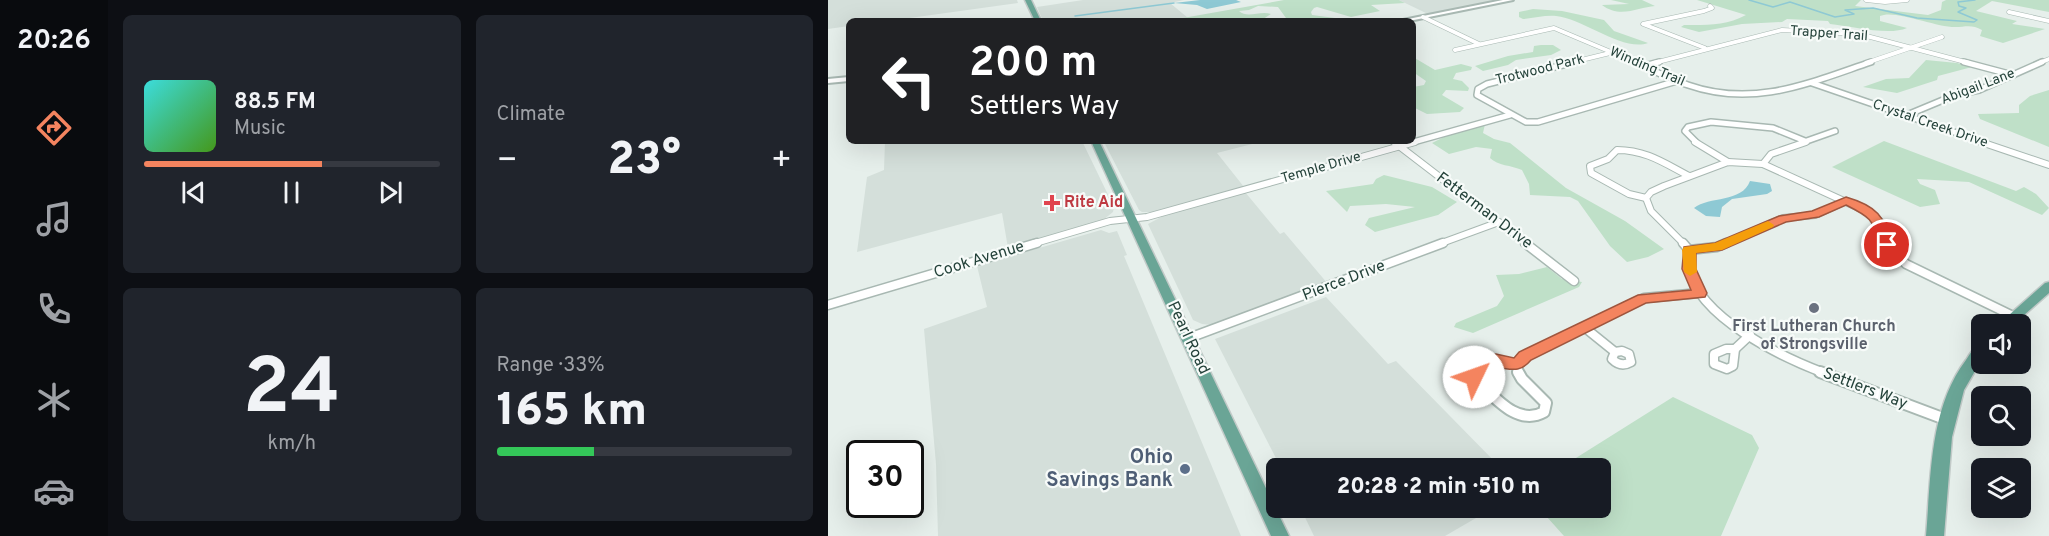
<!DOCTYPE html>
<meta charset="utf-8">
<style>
body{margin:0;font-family:Overpass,sans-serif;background:#20242c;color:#f1f3f6;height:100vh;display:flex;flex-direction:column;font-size:22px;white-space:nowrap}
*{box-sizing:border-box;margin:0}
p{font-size:20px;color:#9ea1a6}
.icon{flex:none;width:33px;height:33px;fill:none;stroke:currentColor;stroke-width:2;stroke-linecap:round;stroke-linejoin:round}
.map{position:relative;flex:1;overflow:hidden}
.details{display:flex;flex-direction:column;gap:15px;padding:15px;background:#0d0f14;width:720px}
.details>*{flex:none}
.guide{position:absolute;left:18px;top:18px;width:570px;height:126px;border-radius:9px;box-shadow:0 6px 24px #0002;background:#202124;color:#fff;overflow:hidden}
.tools{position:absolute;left:1143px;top:314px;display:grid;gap:12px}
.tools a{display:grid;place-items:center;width:60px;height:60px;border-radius:9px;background:#171b24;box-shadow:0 6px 24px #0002;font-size:30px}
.speed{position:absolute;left:18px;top:440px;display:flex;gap:12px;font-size:30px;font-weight:700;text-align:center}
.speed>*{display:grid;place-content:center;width:78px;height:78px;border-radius:50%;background:#171b24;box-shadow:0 6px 24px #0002;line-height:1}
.speed .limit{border:3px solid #111;border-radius:9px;background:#fff;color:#111}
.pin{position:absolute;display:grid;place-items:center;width:51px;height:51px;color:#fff;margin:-26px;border:3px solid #fff;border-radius:50%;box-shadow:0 2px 6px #0007}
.me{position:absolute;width:66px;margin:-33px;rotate:48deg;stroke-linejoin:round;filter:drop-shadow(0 0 4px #0008)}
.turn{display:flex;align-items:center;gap:21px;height:126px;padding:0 24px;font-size:27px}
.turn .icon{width:78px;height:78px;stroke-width:2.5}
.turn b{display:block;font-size:42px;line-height:51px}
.big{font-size:45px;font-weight:800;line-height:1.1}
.details .card{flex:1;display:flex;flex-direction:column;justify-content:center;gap:9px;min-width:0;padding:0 21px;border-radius:9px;background:#20242c}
.details .dial{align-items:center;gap:0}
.dial b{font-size:78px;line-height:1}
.song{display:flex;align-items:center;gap:18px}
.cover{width:72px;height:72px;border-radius:9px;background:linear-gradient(135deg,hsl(180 70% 55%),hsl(100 70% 35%))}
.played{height:6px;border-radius:3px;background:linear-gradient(90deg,#f4845f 60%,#363941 60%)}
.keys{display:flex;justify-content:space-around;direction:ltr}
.heat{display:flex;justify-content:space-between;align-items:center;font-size:33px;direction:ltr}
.charge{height:9px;border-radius:4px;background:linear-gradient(90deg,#34c759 33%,#363941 0)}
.details .tiles{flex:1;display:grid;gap:15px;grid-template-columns:repeat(2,1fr)}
.trip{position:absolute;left:438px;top:458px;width:345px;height:60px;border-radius:9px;background:#171b24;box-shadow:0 6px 24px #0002;font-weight:800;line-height:60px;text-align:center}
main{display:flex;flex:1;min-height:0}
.dock{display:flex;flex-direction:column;width:108px;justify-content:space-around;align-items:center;background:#090b0e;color:#9ea1a6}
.dock .icon{width:42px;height:42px}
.dock .on{color:#f4845f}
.dock b{font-size:27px;color:#f1f3f6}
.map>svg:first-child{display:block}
.built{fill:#d4dfda}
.green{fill:#bfe0c8}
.water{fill:#8ec9d4}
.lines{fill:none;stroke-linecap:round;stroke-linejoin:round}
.stream{stroke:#8ec9d4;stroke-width:1.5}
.minor-far4-casing{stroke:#a8b8b2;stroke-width:5}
.minor-far3-casing{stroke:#a8b8b2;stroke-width:8}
.minor-far2-casing{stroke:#a8b8b2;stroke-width:8}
.minor-far1-casing{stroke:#a8b8b2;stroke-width:11}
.minor-casing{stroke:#a8b8b2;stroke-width:14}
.tertiary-casing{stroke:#a8b8b2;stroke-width:4}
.primary-casing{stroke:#c2cac8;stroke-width:3}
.minor-far4{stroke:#fff;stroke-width:4}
.minor-far3{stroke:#fff;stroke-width:5}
.minor-far2{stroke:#fff;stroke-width:6}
.minor-far1{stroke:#fff;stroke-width:8}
.minor{stroke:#fff;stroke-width:10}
.tertiary{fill:#fff;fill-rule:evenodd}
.primary{fill:#6aa596;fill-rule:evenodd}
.route{fill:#f4845f;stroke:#9f563e;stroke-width:1.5}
.slow{fill:#f59e0b}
.health-dot{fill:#e0444e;stroke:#f7fbf9;stroke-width:2}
.worship-dot{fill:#6b7280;stroke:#f7fbf9;stroke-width:2}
.service-dot{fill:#5c6f8a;stroke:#f7fbf9;stroke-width:2}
.labels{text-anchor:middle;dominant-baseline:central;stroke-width:4.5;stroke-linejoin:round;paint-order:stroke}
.far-street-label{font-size:14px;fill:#24423a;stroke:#f7fbf9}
.health-label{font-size:16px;font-weight:bold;fill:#be3a42;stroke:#f7fbf9;text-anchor:start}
.street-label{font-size:16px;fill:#24423a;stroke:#f7fbf9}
.worship-label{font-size:16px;font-weight:bold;fill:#5b616d;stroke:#f7fbf9}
.near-service-label{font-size:20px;font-weight:bold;fill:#4e5e75;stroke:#f7fbf9;text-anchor:end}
</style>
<main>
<nav class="dock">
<b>20:26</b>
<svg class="icon on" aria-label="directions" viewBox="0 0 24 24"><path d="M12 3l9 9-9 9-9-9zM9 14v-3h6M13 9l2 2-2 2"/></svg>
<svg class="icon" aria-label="music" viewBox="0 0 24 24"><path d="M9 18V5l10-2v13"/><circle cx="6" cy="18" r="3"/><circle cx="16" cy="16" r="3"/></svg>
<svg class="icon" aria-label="phone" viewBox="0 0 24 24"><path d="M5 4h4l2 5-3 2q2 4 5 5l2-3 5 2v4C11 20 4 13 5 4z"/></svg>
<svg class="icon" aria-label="climate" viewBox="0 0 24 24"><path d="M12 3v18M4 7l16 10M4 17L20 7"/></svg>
<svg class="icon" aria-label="car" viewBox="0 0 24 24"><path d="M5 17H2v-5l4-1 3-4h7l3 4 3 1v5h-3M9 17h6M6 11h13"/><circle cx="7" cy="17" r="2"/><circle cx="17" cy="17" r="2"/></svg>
</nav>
<section class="details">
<div class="tiles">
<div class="card">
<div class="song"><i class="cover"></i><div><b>88.5 FM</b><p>Music</p></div></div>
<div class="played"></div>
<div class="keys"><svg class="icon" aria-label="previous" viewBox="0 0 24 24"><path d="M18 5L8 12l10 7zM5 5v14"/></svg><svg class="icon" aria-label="pause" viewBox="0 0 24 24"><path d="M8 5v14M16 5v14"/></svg><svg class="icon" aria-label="next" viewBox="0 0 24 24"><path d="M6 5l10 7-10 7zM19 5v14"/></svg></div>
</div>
<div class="card"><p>Climate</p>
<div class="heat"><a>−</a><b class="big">23°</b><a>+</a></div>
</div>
<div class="card dial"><b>24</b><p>km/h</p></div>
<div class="card"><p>Range · 33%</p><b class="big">165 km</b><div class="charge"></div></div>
</div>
</section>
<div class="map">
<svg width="1221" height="536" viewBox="0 0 1221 536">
<rect width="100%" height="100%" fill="#e6efeb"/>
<g class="built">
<path d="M 0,0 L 189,0 L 190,3 L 60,21 L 21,21 L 21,26 L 0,29 Z"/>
<path d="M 255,0 L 356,0 L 342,3 L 360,18 L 338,21 L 215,21 L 209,7 Z"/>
<path d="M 571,0 L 678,0 L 602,15 Z"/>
<path d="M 57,141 L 254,141 L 286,207 L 285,212 L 275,220 L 180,248 L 174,213 L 29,252 L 39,177 L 56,170 Z"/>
<path d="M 287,141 L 436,141 L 389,153 L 416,187 L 327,212 L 314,212 L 311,210 L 277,144 Z"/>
<path d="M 417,192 L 452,234 L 456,232 L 500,284 L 405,318 L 384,325 L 374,324 L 365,320 L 320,224 L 339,214 Z"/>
<path d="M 273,230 L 281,233 L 289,231 L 299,255 L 296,256 L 413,536 L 110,536 L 108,464 L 96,329 L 159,307 L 149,266 Z"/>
<path d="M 498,297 L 560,364 L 568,361 L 673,468 L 453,468 L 387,339 Z"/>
<path d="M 472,507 L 667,507 L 617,536 L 486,536 Z"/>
</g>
<g class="green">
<path d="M 456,0 L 571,0 L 577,3 L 543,5 L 552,11 L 523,17 L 489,7 L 486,8 L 483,12 L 484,15 L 507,18 L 512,21 L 468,21 L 458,18 L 450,7 L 430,6 L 421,10 L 411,11 C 420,19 432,10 443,14 L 432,21 L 338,21 Z"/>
<path d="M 783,0 L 814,0 L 827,6 C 811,7 792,19 774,5 L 801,4 Z"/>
<path d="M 869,0 L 1033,0 L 1027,6 L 1100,15 L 1113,10 L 1114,2 L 1118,0 L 1221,0 L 1221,12 L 1164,1 L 1148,11 L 1189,21 L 1184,24 L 1217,29 L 1175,43 L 1152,36 L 1154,30 C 1144,24 1137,27 1127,27 C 1107,27 1066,9 1052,16 L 1052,21 L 1079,28 C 1061,36 1022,26 1002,24 L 1000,21 L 959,19 L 954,22 L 914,24 L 871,32 L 853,27 L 856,25 C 878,25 898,26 918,15 Z"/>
<path d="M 705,9 L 734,11 L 776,20 L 786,31 L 820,43 C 795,52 756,19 728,16 C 718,15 706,18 695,19 L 691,17 L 691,12 Z"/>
<path d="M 713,45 L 725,45 L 733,50 L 723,55 L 688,60 L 680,65 L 655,71 L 647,66 L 680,56 L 705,52 L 706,46 Z"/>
<path d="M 585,57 L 607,70 L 633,64 L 644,67 L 643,70 L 628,73 L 625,79 L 634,81 L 641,88 L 640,91 L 618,90 L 614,95 L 636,108 L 632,112 L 599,114 L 585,107 L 585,87 L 596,85 L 598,81 L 585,72 Z"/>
<path d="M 1098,60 L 1129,63 L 1144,67 L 1110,76 L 1109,80 L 1069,93 L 1035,87 L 1058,79 L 1081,78 Z"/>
<path d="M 1221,90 L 1221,147 L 1152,119 L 1150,114 L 1191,113 L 1191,105 L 1202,96 Z"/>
<path d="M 657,124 L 655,133 L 666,139 L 682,143 L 738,188 L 797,221 L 836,249 L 820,257 L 799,262 L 782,246 L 750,201 L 742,197 L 702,195 L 701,184 L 694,170 C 683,165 670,166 662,158 L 664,149 L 648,147 L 621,154 L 604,143 L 618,136 Z"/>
<path d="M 1056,141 L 1188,191 L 1196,187 L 1208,194 L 1221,208 L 1214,215 L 1141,182 L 1089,179 L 1092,184 L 1107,190 L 1112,204 L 1092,207 L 1004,167 Z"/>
<path d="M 556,175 L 604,187 L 629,202 L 610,215 L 547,232 L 537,225 L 541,218 L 587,207 L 558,204 L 522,206 L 519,212 L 498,191 L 545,184 L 548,179 Z"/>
<path d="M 719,267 L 734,279 L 754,282 L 751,287 L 645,333 L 626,327 L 628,323 L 669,306 L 676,296 L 668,275 L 691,274 Z"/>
<path d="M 845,397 L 924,435 L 931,448 L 893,536 L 736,536 L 710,507 L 772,507 L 772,468 L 732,468 Z"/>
</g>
<g class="water">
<path d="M 372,0 L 408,0 L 413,2 L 379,9 L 369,5 L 346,3 Z"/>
<path d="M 922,181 L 942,184 L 944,191 L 939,194 L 904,199 L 894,207 L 892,217 L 878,216 L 866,208 C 881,196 914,203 922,181 Z"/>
</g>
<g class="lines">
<g class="stream">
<path d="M 921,0 L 945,7 L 962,2 L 1007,17 L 1026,14 L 1017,10 L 1045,8 L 1089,18 L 1146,22 L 1149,20 L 1130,12 L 1138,8 L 1131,6 L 1130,2 L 1147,0"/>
<path d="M 247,16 L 346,3"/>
</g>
<defs>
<g id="minor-far4">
<path d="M 1038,0 L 1057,2 L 1079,0"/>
<path d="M 1181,12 L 1221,21"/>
<path d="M 595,17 L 651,44"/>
<path d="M 877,48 L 815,24 L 876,11 L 884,8 L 882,6"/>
<path d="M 627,50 L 726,28 L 809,63"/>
<path d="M 741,63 L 782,53"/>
<path d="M 826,63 L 954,30 L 1031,34 L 1141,63"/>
<path d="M 1038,63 L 1114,37"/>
<path d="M 1211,63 L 1221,59"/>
</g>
<g id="minor-far3">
<path d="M 747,62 L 659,84 L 650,89 L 649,95 L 698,122 L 710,122 L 849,81"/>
<path d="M 806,62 C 824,70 842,79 860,85 C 926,108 981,83 1043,62"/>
<path d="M 1136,62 L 1185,75"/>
<path d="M 816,66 L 831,62"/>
<path d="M 984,83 L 1158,143"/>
<path d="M 1079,115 L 1127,95 L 1151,90 L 1214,62"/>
<path d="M 565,141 L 568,143"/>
<path d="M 582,143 L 682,115"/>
<path d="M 869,143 L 857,131 L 860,127 L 883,122 L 945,128 L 977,141"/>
<path d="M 973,143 L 1007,131"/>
</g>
<g id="minor-far2">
<path d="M 566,142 L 699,244"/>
<path d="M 867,142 L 900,162"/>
<path d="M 1153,142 L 1221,165"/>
<path d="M 935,164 L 943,154 L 978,142"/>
<path d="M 818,198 L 801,194 L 763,173 L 762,166 L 780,159 L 789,150 C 818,150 836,163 861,176"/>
<path d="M 204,244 L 282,221 L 319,217 L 587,142"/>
<path d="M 611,244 L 671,222"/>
<path d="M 856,244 L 823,211 L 818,198 L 823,192 L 836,186 L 900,162 L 935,164 L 1042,213 L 1052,221 L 1059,244"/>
<path d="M 895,244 L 955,218 L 987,215 L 1018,201"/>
</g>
<g id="minor-far1">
<path d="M 697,243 L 746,281"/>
<path d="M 855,243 L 861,250 C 861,256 860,263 861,269 C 871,318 954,357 996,373"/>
<path d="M 1058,243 L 1078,264 L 1185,316"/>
<path d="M 861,250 L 889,247 L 898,243"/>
<path d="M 0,305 L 209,243"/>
<path d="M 756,327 L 787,352"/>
<path d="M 361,338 L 615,243"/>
<path d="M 898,349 L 907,349 L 905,366 L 899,369 L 886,364 L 886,354 Z"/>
<path d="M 907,349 L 922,335"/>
<path d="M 794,351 L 801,354 L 803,362 C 796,366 790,365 784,359 L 787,352 Z"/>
<path d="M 690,365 L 690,373"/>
<path d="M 690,365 L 697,356 L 816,298 L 872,293"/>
<path d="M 645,373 L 650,364 L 668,360 L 690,365"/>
</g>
<g id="minor">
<path d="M 646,372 L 647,379 C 666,396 689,427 716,412 L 718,403 L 694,379 L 690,372"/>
<path d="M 992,372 L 1117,419"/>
</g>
<g id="tertiary">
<path d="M 675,0 L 685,0 L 581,21 L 570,21 Z"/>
<path d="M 21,77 L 21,81 L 0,83 L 0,79 Z"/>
</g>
<g id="primary">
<path d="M 197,0 L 203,0 L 213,21 L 207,21 Z"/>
<path d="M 263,141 L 271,141 L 461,536 L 443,536 Z"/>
<path d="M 1221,282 L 1221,293 L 1186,324 L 1171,324 L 1217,283 Z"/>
<path d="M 1154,343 L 1154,359 L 1136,390 L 1124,437 L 1116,536 L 1098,536 C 1103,478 1101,409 1138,360 C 1142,354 1146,346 1154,343 Z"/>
</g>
</defs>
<use href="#minor-far4" class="minor-far4-casing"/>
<use href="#minor-far3" class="minor-far3-casing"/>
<use href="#minor-far2" class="minor-far2-casing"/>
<use href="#minor-far1" class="minor-far1-casing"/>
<use href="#minor" class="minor-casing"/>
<use href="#tertiary" class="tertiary-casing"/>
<use href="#primary" class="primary-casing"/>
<use href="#minor-far4" class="minor-far4"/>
<use href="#minor-far3" class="minor-far3"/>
<use href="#minor-far2" class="minor-far2"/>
<use href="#minor-far1" class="minor-far1"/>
<use href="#minor" class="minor"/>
<use href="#tertiary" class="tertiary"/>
<use href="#primary" class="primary"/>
</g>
<path class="route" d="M 1018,197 C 1049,206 1056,216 1065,245 L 1063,248 L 1054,248 L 1052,245 C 1045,219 1042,217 1018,205 L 991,217 L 958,222 L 894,250 L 868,253 L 868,269 L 879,293 L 877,297 L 818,303 L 703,360 C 688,378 677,364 657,368 L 651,381 L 640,381 L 637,370 L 646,359 L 668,354 L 686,358 L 691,352 L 810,295 L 863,290 L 854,269 L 856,247 L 887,243 L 951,216 L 984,211 Z"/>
<path class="slow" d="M 940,221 L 946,225 L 945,227 L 894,250 L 868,253 L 869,272 L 862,276 L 856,272 L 854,250 L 856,247 L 887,243 Z"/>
<path class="health-dot" d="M221 194h6v6h6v6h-6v6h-6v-6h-6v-6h6z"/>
<circle class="worship-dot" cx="986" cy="308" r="6"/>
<circle class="service-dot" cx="357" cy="469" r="6"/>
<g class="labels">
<g class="far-street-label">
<text transform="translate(1001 34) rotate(4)">Trapper Trail</text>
<text transform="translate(819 67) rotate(23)">Winding Trail</text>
<text transform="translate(712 70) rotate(-14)">Trotwood Park</text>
<text transform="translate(1150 87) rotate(-21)">Abigail Lane</text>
<text transform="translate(1102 124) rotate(19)">Crystal Creek Drive</text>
<text transform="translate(493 168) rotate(-16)">Temple Drive</text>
</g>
<g class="health-label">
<text x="236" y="203">Rite Aid</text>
</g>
<g class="street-label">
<text transform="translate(656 211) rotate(37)">Fetterman Drive</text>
<text transform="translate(151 260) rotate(-17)">Cook Avenue</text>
<text transform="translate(516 281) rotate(-21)">Pierce Drive</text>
<text transform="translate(360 338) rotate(65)">Pearl Road</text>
<text transform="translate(1037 389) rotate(21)">Settlers Way</text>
</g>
<g class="worship-label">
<text x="986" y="327">First Lutheran Church<tspan x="986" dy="18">of Strongsville</tspan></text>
</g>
<g class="near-service-label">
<text x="345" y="458">Ohio<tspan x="345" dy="23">Savings Bank</tspan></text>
</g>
</g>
</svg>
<div class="tools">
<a><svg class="icon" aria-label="sound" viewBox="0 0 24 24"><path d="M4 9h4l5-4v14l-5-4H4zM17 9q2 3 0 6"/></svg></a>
<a><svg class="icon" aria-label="search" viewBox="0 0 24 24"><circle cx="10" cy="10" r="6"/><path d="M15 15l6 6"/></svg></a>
<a><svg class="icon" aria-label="layers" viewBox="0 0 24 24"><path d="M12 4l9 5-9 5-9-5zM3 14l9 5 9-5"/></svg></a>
</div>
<div class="speed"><div class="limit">30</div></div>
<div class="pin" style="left:1059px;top:245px;background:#d93025"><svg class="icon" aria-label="arrive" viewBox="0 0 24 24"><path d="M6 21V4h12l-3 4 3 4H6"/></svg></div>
<svg class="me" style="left:646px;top:377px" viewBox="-20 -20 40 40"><circle r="19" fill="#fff"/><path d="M0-13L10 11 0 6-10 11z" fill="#f4845f"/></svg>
<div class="trip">20:28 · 2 min · 510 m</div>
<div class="guide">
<div class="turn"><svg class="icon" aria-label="left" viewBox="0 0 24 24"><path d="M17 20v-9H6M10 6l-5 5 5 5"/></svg><div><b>200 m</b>Settlers Way</div></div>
</div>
</div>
</main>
